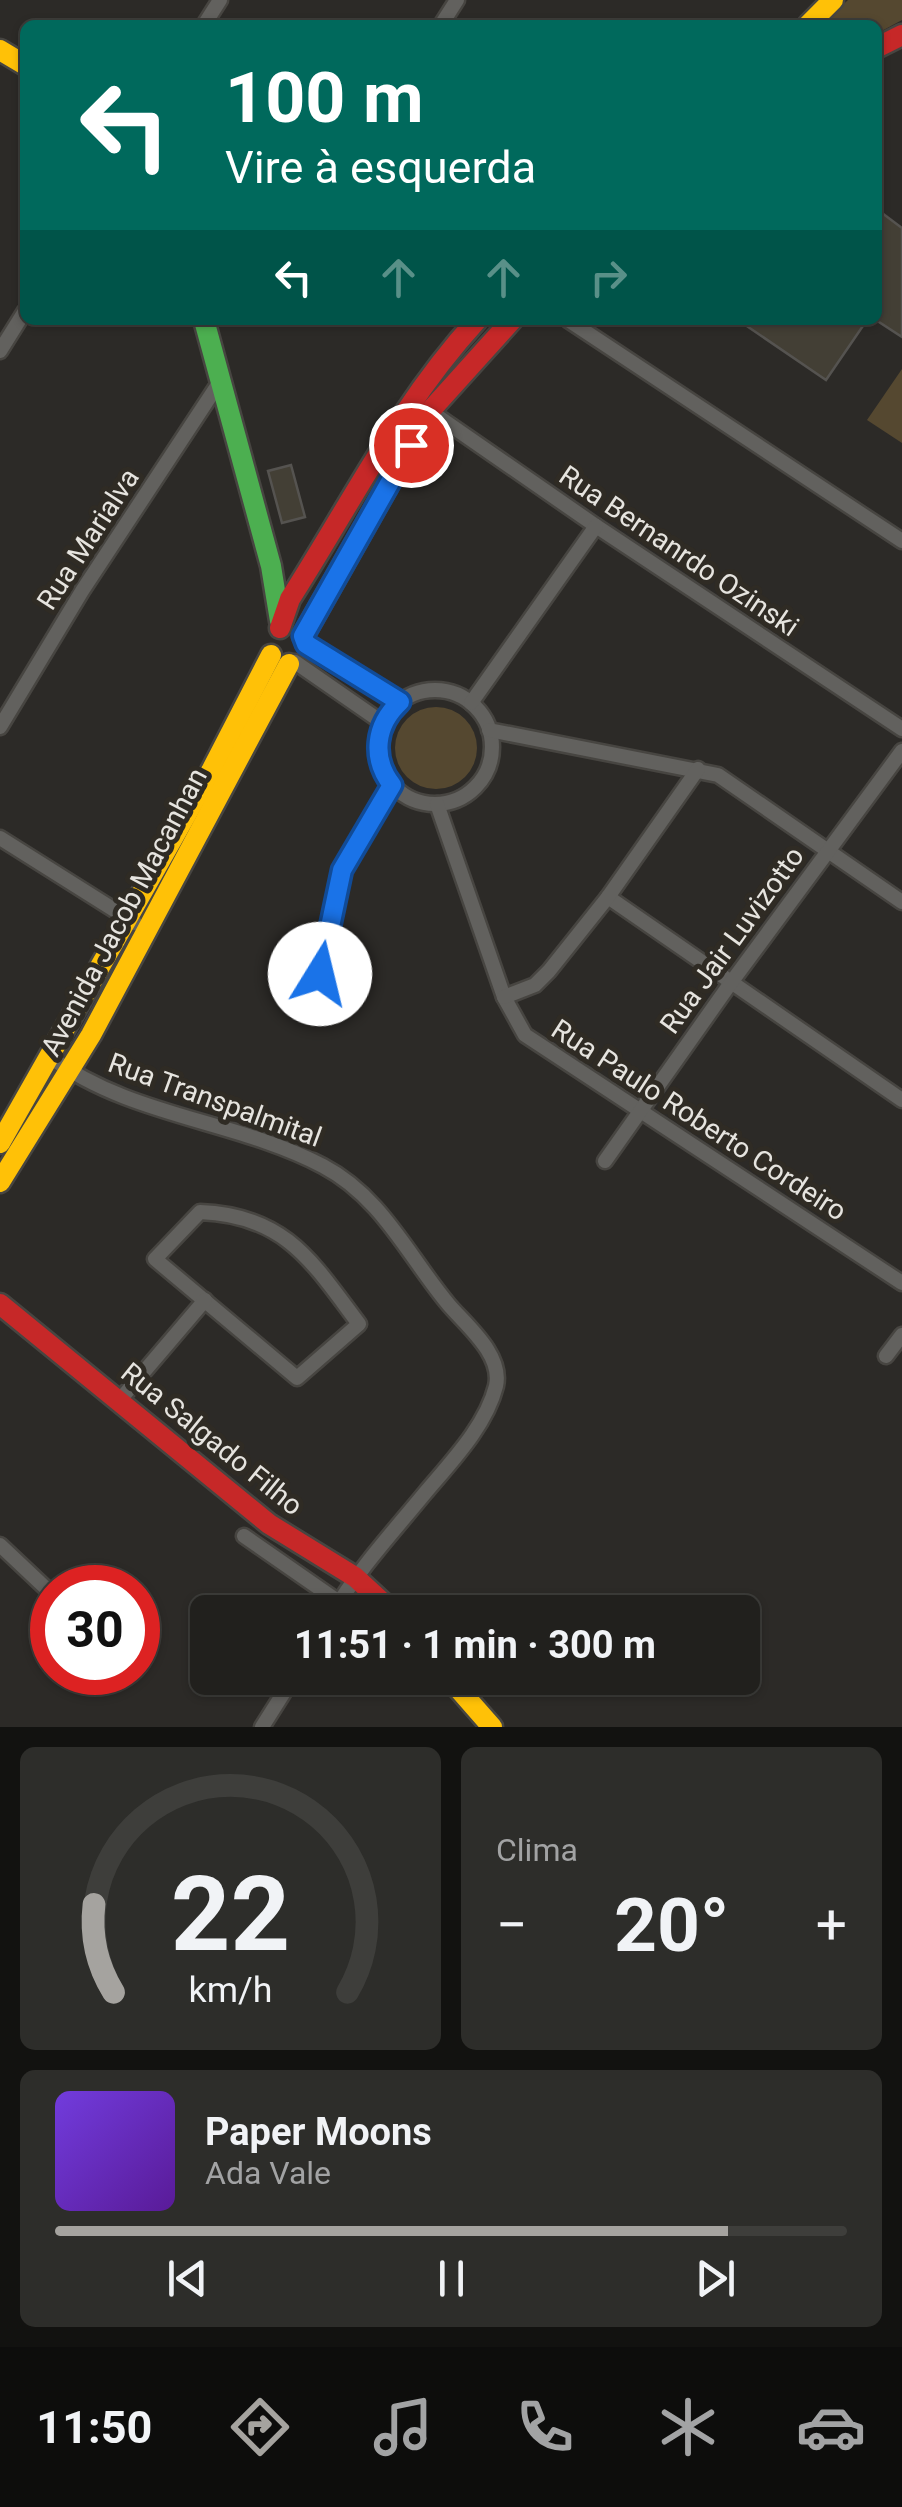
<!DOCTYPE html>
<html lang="pt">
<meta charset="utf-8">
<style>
body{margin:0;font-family:Roboto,sans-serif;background:#2d2d2a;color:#f1f3f6;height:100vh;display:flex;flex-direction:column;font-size:38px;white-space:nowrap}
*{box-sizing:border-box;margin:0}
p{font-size:32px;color:#a2a3a4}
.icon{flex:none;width:55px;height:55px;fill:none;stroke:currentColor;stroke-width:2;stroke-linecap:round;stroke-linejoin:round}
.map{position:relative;height:1727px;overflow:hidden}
.side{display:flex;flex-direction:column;gap:20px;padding:20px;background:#121210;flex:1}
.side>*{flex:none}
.top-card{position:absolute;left:20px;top:20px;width:862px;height:305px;border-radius:15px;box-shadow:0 2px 8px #0004,0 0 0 2px #3e3e3b;background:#00695c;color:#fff;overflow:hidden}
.speed{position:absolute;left:30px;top:1565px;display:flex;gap:20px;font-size:50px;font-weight:700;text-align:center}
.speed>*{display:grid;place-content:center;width:130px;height:130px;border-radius:50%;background:#21201d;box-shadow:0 2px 8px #0004,0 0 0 2px #3e3e3b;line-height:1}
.speed .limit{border:15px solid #d22;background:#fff;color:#111}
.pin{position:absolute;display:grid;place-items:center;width:85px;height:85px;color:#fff;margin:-42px;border:5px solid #fff;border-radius:50%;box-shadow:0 2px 10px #0007}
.me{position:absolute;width:110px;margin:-55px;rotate:9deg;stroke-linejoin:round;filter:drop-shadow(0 0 8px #0008)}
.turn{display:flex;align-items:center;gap:35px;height:210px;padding:0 40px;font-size:45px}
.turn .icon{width:130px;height:130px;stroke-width:2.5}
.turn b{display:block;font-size:70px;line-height:85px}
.lanes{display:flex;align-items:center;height:95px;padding:0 40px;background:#0003;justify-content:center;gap:50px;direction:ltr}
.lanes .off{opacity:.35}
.big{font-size:75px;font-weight:700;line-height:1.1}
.side .widget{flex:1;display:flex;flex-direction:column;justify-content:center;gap:15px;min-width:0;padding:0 35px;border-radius:15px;background:#2d2d2a}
.side .dial{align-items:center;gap:0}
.dial svg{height:260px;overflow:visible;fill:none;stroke:#3e3e3b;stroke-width:7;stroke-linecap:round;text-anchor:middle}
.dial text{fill:#f1f3f6;stroke:none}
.song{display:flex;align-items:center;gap:30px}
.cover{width:120px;height:120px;border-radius:15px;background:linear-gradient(135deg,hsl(260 70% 55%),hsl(270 70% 35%))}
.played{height:10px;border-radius:5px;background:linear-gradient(90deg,#a5a39f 85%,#3e3e3b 85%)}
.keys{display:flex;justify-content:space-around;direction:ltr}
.heat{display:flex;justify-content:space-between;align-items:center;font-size:55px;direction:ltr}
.side .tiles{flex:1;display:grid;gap:20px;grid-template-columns:1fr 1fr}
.widget:last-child{grid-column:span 2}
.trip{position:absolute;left:190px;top:1595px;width:570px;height:100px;border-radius:15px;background:#21201d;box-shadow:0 2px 8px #0004,0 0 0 2px #3e3e3b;font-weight:700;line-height:100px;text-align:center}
.tab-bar{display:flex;height:160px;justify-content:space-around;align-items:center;background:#0d0d0c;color:#a2a3a4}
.tab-bar .icon{width:70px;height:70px}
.tab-bar .active{color:#a5a39f}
.tab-bar b{font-size:45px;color:#f1f3f6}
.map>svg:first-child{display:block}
.green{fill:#554830}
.building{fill:#433f35;stroke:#555350;stroke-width:2.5}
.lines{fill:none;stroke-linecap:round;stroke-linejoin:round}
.street-casing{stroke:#474541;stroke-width:19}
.fast-casing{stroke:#474541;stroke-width:25}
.slow-casing{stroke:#474541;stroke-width:25}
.jam-casing{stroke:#474541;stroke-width:25}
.street{stroke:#62615e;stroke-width:14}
.fast{stroke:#4caf50;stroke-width:20}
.slow{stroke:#ffc107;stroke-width:20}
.jam{stroke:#c62828;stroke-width:20}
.route-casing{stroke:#114b97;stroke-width:25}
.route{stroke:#1a73e8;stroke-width:18}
.labels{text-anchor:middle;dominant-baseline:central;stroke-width:10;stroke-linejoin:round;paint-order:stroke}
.street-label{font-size:28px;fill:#e6e4df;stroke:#2f2b24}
</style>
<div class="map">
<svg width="902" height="1727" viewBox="0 0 902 1727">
<rect width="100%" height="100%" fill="#2c2a27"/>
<g class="green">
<path d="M 848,0 L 902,0 L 902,20 L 878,33 L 878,25 L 821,25 Z"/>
<path d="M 902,369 L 902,443 L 867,420 Z"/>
<circle cx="436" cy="748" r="41"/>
</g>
<g class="building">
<path d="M 878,210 L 902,228 L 902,337 L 876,320 Z"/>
<path d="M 738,320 L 867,320 L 826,380 Z"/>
<path d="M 291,465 L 305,517 L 282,523 L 268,471 Z"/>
</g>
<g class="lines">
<defs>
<g id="street">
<path d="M 204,25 L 220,0"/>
<path d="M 441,25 L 457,0"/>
<path d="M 568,320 L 902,541"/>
<path d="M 0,351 L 25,311"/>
<path d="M 430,411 L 596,526 L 902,729"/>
<path d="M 305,645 L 400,702"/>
<path d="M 295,662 L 383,723"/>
<circle cx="435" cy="747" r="57"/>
<path d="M 471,703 L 596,526"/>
<path d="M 0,727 L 82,591 L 221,380"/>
<path d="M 489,730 L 718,775 L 902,902"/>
<path d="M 437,804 L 504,997 L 525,1035 L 902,1283"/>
<path d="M 0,838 L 135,923"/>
<path d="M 608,897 L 902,1100"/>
<path d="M 321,974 L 341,870 L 392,785"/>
<path d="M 504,997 L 535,985 L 549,971 L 608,897 L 698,769"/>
<path d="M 50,1057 C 131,1117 236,1120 323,1166 C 382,1197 408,1256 449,1305 C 467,1326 503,1355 496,1386 C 486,1426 451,1462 425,1493 C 393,1532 359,1569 333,1612"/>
<path d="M 605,1161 L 730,984 L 902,751"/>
<path d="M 200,1212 C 286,1215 313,1263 359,1324 L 297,1378 L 155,1259 Z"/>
<path d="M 886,1356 L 902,1335"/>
<path d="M 119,1401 L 205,1300"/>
<path d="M 244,1536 L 339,1602"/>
<path d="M 0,1545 L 52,1594"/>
<path d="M 262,1727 L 293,1678"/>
</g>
<path id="fast" d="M 204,320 L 271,566 L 280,621"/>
<g id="slow">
<path d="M 808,25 L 833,0"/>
<path d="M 0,50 L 25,65"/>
<path d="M 0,1143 L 211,771 L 271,655"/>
<path d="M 0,1182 L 91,1035 L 289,664"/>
<path d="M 449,1678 L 492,1727"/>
</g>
<g id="jam">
<path d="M 878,47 L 902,35"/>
<path d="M 280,628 L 290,599 C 351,504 400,404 477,320"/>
<path d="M 303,636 L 430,411 L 512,320"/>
<path d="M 0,1304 L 269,1524 L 355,1577 L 393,1612"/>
</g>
</defs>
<use href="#street" class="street-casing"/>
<use href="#fast" class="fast-casing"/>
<use href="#slow" class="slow-casing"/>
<use href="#jam" class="jam-casing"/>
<use href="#street" class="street"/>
<use href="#fast" class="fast"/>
<use href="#slow" class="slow"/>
<use href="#jam" class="jam"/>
</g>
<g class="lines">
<defs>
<path id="route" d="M 320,974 L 342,870 L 392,785 C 371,758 375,725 400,702 L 306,644 L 303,636 L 411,445"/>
</defs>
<use href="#route" class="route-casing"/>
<use href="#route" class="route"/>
</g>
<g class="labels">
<g class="street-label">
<text transform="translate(88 539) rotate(-57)">Rua Marialva</text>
<text transform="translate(679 551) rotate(34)">Rua Bernanrdo Ozinski</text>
<text transform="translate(124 912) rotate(-62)">Avenida Jacob Macanhan</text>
<text transform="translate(732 940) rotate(-54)">Rua Jair Luvizotto</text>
<text transform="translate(215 1100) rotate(20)">Rua Transpalmital</text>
<text transform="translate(699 1120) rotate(33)">Rua Paulo Roberto Cordeiro</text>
<text transform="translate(212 1439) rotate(39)">Rua Salgado Filho</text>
</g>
</g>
</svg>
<div class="speed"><div class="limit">30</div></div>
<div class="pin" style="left:411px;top:445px;background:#d93025"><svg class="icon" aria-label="arrive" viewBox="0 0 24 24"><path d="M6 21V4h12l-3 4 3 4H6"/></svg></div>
<svg class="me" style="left:320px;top:974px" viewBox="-20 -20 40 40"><circle r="19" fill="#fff"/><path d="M0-13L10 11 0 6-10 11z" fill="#1a73e8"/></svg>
<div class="trip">11:51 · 1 min · 300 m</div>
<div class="top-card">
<div class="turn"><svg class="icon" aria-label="left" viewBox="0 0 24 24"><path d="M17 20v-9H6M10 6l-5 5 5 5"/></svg><div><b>100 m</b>Vire à esquerda</div></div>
<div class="lanes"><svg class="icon" aria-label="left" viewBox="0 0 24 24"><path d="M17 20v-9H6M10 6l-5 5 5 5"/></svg><svg class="icon off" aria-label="ahead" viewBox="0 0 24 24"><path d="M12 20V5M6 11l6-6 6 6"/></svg><svg class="icon off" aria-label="ahead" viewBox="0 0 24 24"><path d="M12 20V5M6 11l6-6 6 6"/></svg><svg class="icon off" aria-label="right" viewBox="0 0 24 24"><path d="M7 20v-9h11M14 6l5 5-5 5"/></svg></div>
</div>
</div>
<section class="side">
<div class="tiles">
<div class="widget dial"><svg viewBox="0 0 100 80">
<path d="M14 69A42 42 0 1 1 86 69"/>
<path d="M14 69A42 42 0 0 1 8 42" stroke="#a5a39f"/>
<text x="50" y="56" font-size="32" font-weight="700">22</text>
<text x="50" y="72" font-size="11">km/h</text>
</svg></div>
<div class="widget"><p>Clima</p>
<div class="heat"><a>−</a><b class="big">20°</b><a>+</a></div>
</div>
<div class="widget">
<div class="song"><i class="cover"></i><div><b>Paper Moons</b><p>Ada Vale</p></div></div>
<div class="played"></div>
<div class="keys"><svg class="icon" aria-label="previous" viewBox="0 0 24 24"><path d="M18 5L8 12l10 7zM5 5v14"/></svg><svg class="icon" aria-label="pause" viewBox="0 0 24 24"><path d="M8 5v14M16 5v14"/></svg><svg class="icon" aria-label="next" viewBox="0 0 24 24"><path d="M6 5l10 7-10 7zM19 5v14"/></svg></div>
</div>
</div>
</section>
<nav class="tab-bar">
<b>11:50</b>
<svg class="icon active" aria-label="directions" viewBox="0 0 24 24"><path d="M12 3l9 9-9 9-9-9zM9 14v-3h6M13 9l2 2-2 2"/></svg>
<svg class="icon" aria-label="music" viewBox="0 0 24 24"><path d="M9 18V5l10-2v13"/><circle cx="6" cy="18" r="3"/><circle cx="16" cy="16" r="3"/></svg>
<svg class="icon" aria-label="phone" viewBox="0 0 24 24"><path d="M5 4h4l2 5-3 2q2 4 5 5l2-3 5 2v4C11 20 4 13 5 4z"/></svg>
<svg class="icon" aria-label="climate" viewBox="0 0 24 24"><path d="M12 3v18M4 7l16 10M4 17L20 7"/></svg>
<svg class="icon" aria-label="car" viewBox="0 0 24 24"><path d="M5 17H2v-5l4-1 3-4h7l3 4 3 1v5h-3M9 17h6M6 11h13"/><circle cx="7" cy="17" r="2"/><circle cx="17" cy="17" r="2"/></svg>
</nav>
